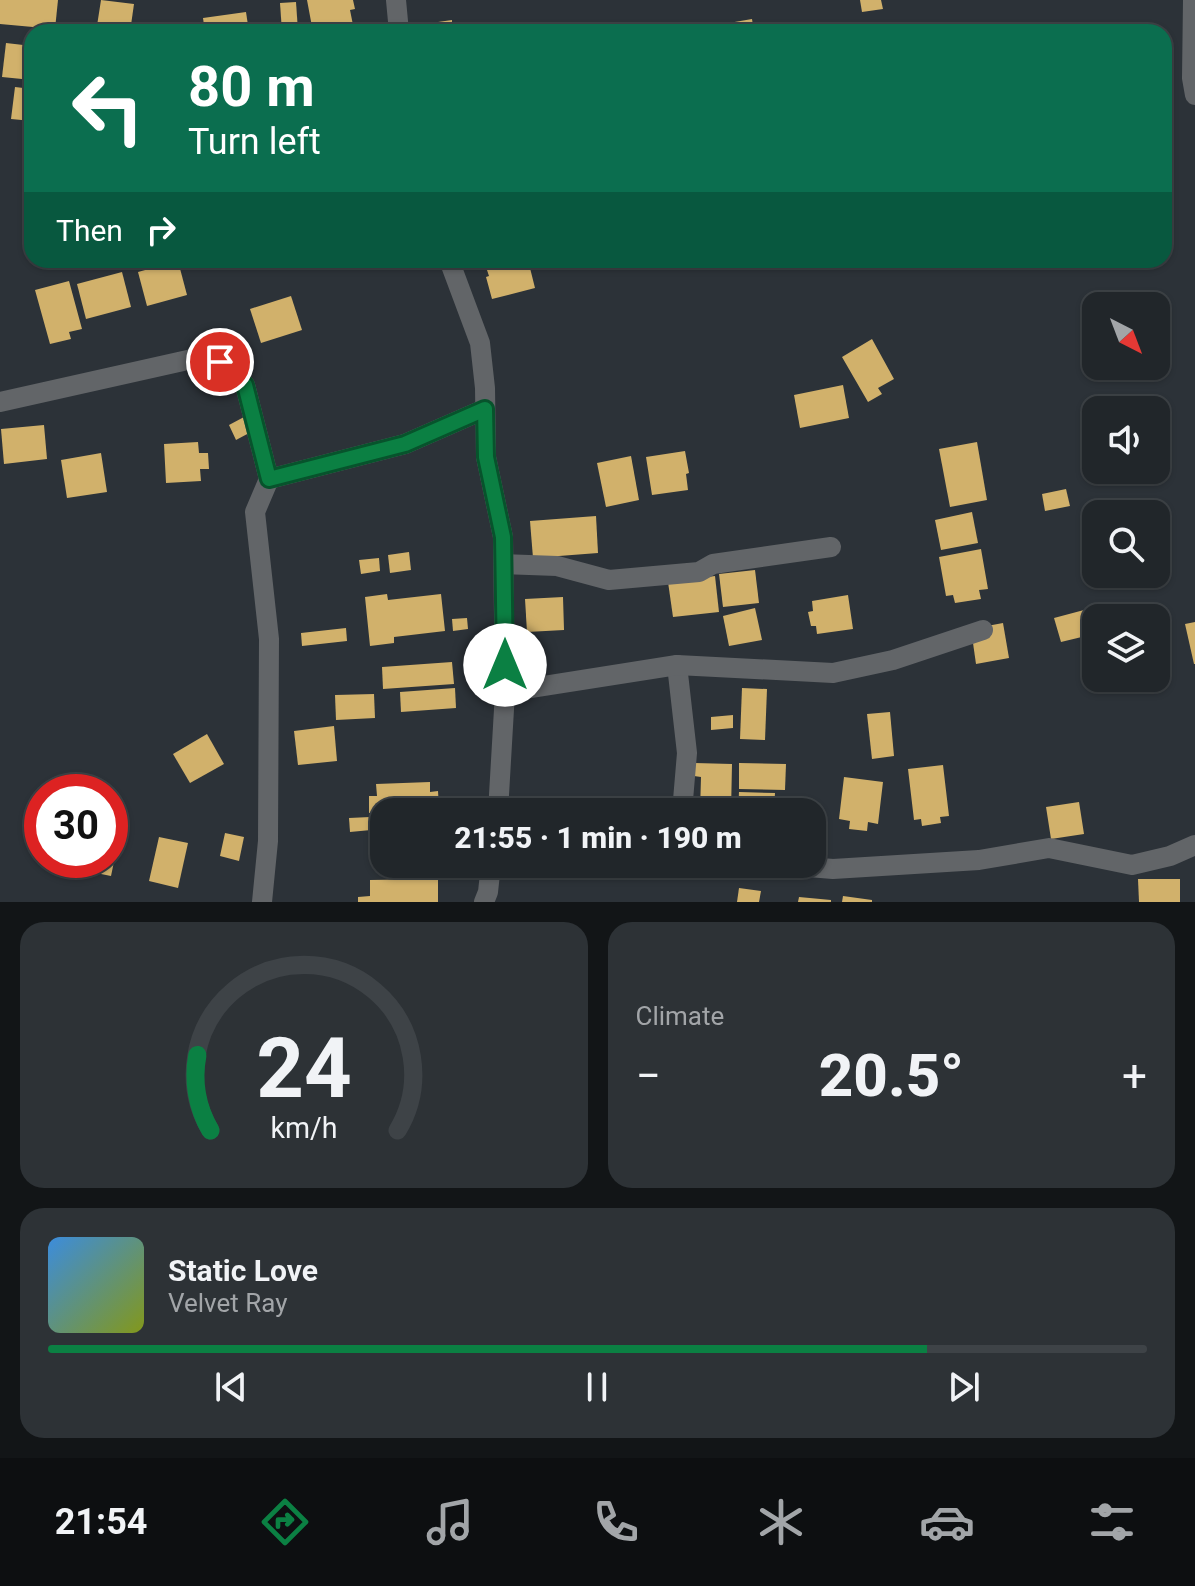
<!DOCTYPE html>
<meta charset="utf-8">
<style>
body{margin:0;font-family:Roboto,sans-serif;background:#2d3236;color:#f1f3f6;height:100vh;display:flex;flex-direction:column;font-size:30px;white-space:nowrap}
*{box-sizing:border-box;margin:0}
p{font-size:26px;color:#a2a5a8}
.icon{flex:none;width:44px;height:44px;fill:none;stroke:currentColor;stroke-width:2;stroke-linecap:round;stroke-linejoin:round}
.map{position:relative;height:902px;overflow:hidden}
.details{display:flex;flex-direction:column;gap:20px;padding:20px;background:#121517;flex:1}
.details>*{flex:none}
.hud{position:absolute;left:24px;top:24px;width:1148px;height:244px;border-radius:24px;box-shadow:0 2px 6px #0004,0 0 0 2px #3e4347;background:#0b6e4f;color:#fff;overflow:hidden}
.needle{width:52px;rotate:138deg}
.tools{position:absolute;left:1082px;top:292px;display:grid;gap:16px}
.tools a{display:grid;place-items:center;width:88px;height:88px;border-radius:16px;background:#21262a;box-shadow:0 2px 6px #0004,0 0 0 2px #3e4347;font-size:40px}
.speed{position:absolute;left:24px;top:774px;display:flex;gap:16px;font-size:40px;font-weight:700;text-align:center}
.speed>*{display:grid;place-content:center;width:104px;height:104px;border-radius:50%;background:#21262a;box-shadow:0 2px 6px #0004,0 0 0 2px #3e4347;line-height:1}
.speed .limit{border:12px solid #d22;background:#fff;color:#111}
.pin{position:absolute;display:grid;place-items:center;width:68px;height:68px;color:#fff;margin:-34px;border:4px solid #fff;border-radius:50%;box-shadow:0 2px 8px #0007}
.me{position:absolute;width:88px;margin:-44px;rotate:0deg;stroke-linejoin:round;filter:drop-shadow(0 0 6px #0008)}
.turn{display:flex;align-items:center;gap:28px;height:168px;padding:0 32px;font-size:36px}
.turn .icon{width:104px;height:104px;stroke-width:2.5}
.turn b{display:block;font-size:56px;line-height:68px}
.then{display:flex;align-items:center;height:76px;padding:0 32px;background:#0003;gap:16px;font-size:30px}
.big{font-size:60px;font-weight:800;line-height:1.1}
.details .tile{flex:1;display:flex;flex-direction:column;justify-content:center;gap:12px;min-width:0;padding:0 28px;border-radius:24px;background:#2d3236}
.details .dial{align-items:center;gap:0}
.dial svg{height:208px;overflow:visible;fill:none;stroke:#3e4347;stroke-width:7;stroke-linecap:round;text-anchor:middle}
.dial text{fill:#f1f3f6;stroke:none}
.song{display:flex;align-items:center;gap:24px}
.cover{width:96px;height:96px;border-radius:12px;background:linear-gradient(135deg,hsl(210 70% 55%),hsl(70 70% 35%))}
.played{height:8px;border-radius:4px;background:linear-gradient(90deg,#0b8043 80%,#3e4347 80%)}
.keys{display:flex;justify-content:space-around;direction:ltr}
.heat{display:flex;justify-content:space-between;align-items:center;font-size:44px;direction:ltr}
.details .tiles{flex:1;display:grid;gap:20px;grid-template-columns:1fr 1fr}
.tile:last-child{grid-column:span 2}
.trip{position:absolute;left:370px;top:798px;width:456px;height:80px;border-radius:24px;background:#21262a;box-shadow:0 2px 6px #0004,0 0 0 2px #3e4347;font-weight:800;line-height:80px;text-align:center}
.tabs{display:flex;height:128px;justify-content:space-around;align-items:center;background:#0d0f11;color:#a2a5a8}
.tabs .icon{width:56px;height:56px}
.tabs .selected{color:#0b8043}
.tabs b{font-size:36px;color:#f1f3f6}
.map>svg:first-child{display:block}
.building{fill:#d1b16b}
.lines{fill:none;stroke-linecap:round;stroke-linejoin:round}
.minor{stroke:#626568;stroke-width:20}
.route-casing{stroke:#07532c;stroke-width:20}
.route{stroke:#0b8043;stroke-width:14}
</style>
<div class="map">
<svg width="1195" height="902" viewBox="0 0 1195 902">
<rect width="100%" height="100%" fill="#2c3238"/>
<g class="building">
<path d="M 0,0 L 58,0 L 55,29 L 0,24 Z"/>
<path d="M 101,0 L 134,4 L 130,32 L 96,32 Z"/>
<path d="M 307,0 L 353,0 L 355,9 L 350,10 L 354,30 L 313,32 Z"/>
<path d="M 860,0 L 881,0 L 883,9 L 862,12 Z"/>
<path d="M 296,2 L 298,31 L 282,32 L 280,3 Z"/>
<path d="M 246,12 L 249,32 L 205,32 L 203,18 Z"/>
<path d="M 752,19 L 754,32 L 725,32 L 723,24 Z"/>
<path d="M 452,20 L 452,23 L 463,22 L 465,32 L 417,32 L 416,29 L 439,25 L 438,22 Z"/>
<path d="M 136,22 L 158,25 L 157,32 L 135,32 Z"/>
<path d="M 6,43 L 32,46 L 32,80 L 2,77 Z"/>
<path d="M 15,87 L 32,89 L 32,121 L 11,119 Z"/>
<path d="M 515,260 L 528,260 L 535,288 L 492,299 L 486,277 L 489,276 L 486,267 Z"/>
<path d="M 178,261 L 187,295 L 147,306 L 138,272 Z"/>
<path d="M 122,272 L 131,307 L 86,319 L 77,284 Z"/>
<path d="M 69,281 L 82,329 L 69,332 L 71,339 L 50,344 L 35,290 Z"/>
<path d="M 291,296 L 302,330 L 261,343 L 250,309 Z"/>
<path d="M 872,339 L 894,379 L 878,388 L 882,394 L 868,402 L 842,357 Z"/>
<path d="M 843,385 L 849,418 L 800,428 L 794,395 Z"/>
<path d="M 244,417 L 251,432 L 236,440 L 229,425 Z"/>
<path d="M 44,425 L 47,459 L 4,464 L 1,429 Z"/>
<path d="M 198,442 L 199,453 L 208,453 L 209,469 L 200,469 L 201,481 L 166,483 L 164,444 Z"/>
<path d="M 977,442 L 987,500 L 950,507 L 939,449 Z"/>
<path d="M 685,451 L 689,473 L 686,474 L 688,490 L 652,495 L 646,457 Z"/>
<path d="M 101,453 L 107,492 L 67,498 L 61,460 Z"/>
<path d="M 631,456 L 639,500 L 606,507 L 597,463 Z"/>
<path d="M 1066,489 L 1070,506 L 1045,511 L 1042,494 Z"/>
<path d="M 972,512 L 978,543 L 941,550 L 935,520 Z"/>
<path d="M 596,516 L 598,553 L 533,558 L 530,521 Z"/>
<path d="M 981,549 L 988,589 L 979,590 L 981,599 L 955,603 L 953,595 L 946,596 L 939,557 Z"/>
<path d="M 409,552 L 411,570 L 390,573 L 388,555 Z"/>
<path d="M 379,558 L 380,571 L 361,574 L 359,560 Z"/>
<path d="M 755,570 L 759,603 L 723,607 L 719,574 Z"/>
<path d="M 715,576 L 719,612 L 673,617 L 668,582 Z"/>
<path d="M 387,594 L 388,600 L 441,594 L 445,631 L 394,637 L 394,643 L 370,646 L 365,597 Z"/>
<path d="M 848,595 L 853,629 L 817,634 L 816,626 L 811,626 L 808,612 L 813,611 L 812,601 Z"/>
<path d="M 563,597 L 564,630 L 527,632 L 525,599 Z"/>
<path d="M 755,608 L 762,640 L 729,646 L 723,616 Z"/>
<path d="M 1084,610 L 1090,635 L 1061,642 L 1054,618 Z"/>
<path d="M 467,618 L 468,629 L 453,631 L 452,619 Z"/>
<path d="M 1195,622 L 1195,664 L 1194,664 L 1185,624 Z"/>
<path d="M 1003,623 L 1009,658 L 976,664 L 971,629 Z"/>
<path d="M 346,628 L 347,641 L 302,646 L 301,633 Z"/>
<path d="M 452,662 L 454,684 L 383,689 L 382,667 Z"/>
<path d="M 455,688 L 456,708 L 401,712 L 400,692 Z"/>
<path d="M 742,688 L 767,689 L 765,740 L 740,739 Z"/>
<path d="M 374,694 L 375,718 L 336,720 L 335,695 Z"/>
<path d="M 890,712 L 894,756 L 872,759 L 867,714 Z"/>
<path d="M 733,715 L 733,728 L 711,730 L 711,717 Z"/>
<path d="M 334,726 L 337,761 L 298,765 L 294,731 Z"/>
<path d="M 207,734 L 224,764 L 190,783 L 173,754 Z"/>
<path d="M 695,763 L 732,764 L 731,812 L 700,812 L 701,777 L 694,776 Z"/>
<path d="M 739,763 L 786,764 L 785,790 L 739,789 Z"/>
<path d="M 943,765 L 949,816 L 940,817 L 941,823 L 922,826 L 921,819 L 914,820 L 908,769 Z"/>
<path d="M 844,777 L 883,782 L 878,824 L 868,822 L 867,831 L 849,829 L 850,821 L 839,819 Z"/>
<path d="M 430,782 L 430,792 L 438,791 L 439,808 L 431,808 L 431,812 L 384,812 L 384,824 L 377,825 L 377,813 L 369,813 L 369,796 L 377,796 L 376,784 Z"/>
<path d="M 739,792 L 775,793 L 774,812 L 738,812 Z"/>
<path d="M 1079,802 L 1084,834 L 1051,839 L 1046,807 Z"/>
<path d="M 370,817 L 371,830 L 350,832 L 349,818 Z"/>
<path d="M 110,831 L 120,833 L 111,876 L 81,870 L 83,860 L 110,860 Z"/>
<path d="M 225,833 L 244,837 L 239,861 L 220,856 Z"/>
<path d="M 159,837 L 188,843 L 178,888 L 149,881 Z"/>
<path d="M 521,864 L 580,864 L 580,874 L 521,876 Z"/>
<path d="M 438,879 L 438,902 L 358,902 L 358,897 L 370,896 L 370,880 Z"/>
<path d="M 1138,879 L 1180,879 L 1180,902 L 1139,902 Z"/>
<path d="M 739,888 L 761,891 L 759,902 L 737,902 Z"/>
<path d="M 843,896 L 872,900 L 872,902 L 842,902 Z"/>
<path d="M 799,897 L 831,900 L 831,902 L 798,902 Z"/>
</g>
<g class="lines">
<g class="minor">
<path d="M 396,0 L 399,32"/>
<path d="M 1193,0 L 1192,78 L 1195,95"/>
<path d="M 449,260 L 480,343 L 485,388 L 486,457 L 503,537 L 505,692 L 498,812"/>
<path d="M 0,402 L 201,357 L 220,362 L 245,385 L 269,479 L 255,512 L 269,639 L 268,841 L 262,902"/>
<path d="M 269,479 L 405,444 L 485,409"/>
<path d="M 504,564 L 557,566 L 609,580 L 699,572 L 713,564 L 831,547"/>
<path d="M 677,665 L 687,753 L 682,812"/>
<path d="M 505,692 L 677,665 L 833,673 L 893,660 L 983,630"/>
<path d="M 773,864 L 833,869 L 979,860 L 1049,848 L 1132,865 L 1170,856 L 1195,845"/>
<path d="M 484,902 L 488,892 L 491,864"/>
</g>
</g>
<g class="lines">
<defs>
<path id="route" d="M 220,362 L 245,385 L 269,479 L 405,444 L 485,409 L 486,457 L 503,537 L 505,665"/>
</defs>
<use href="#route" class="route-casing"/>
<use href="#route" class="route"/>
</g>
</svg>
<div class="tools">
<a><svg class="needle" viewBox="-14 -14 28 28"><path d="M0-13l5 13h-10z" fill="#e53935"/><path d="M0 13l5-13h-10z" fill="#a2a5a8"/></svg></a>
<a><svg class="icon" aria-label="sound" viewBox="0 0 24 24"><path d="M4 9h4l5-4v14l-5-4H4zM17 9q2 3 0 6"/></svg></a>
<a><svg class="icon" aria-label="search" viewBox="0 0 24 24"><circle cx="10" cy="10" r="6"/><path d="M15 15l6 6"/></svg></a>
<a><svg class="icon" aria-label="layers" viewBox="0 0 24 24"><path d="M12 4l9 5-9 5-9-5zM3 14l9 5 9-5"/></svg></a>
</div>
<div class="speed"><div class="limit">30</div></div>
<div class="pin" style="left:220px;top:362px;background:#d93025"><svg class="icon" aria-label="arrive" viewBox="0 0 24 24"><path d="M6 21V4h12l-3 4 3 4H6"/></svg></div>
<svg class="me" style="left:505px;top:665px" viewBox="-20 -20 40 40"><circle r="19" fill="#fff"/><path d="M0-13L10 11 0 6-10 11z" fill="#0b8043"/></svg>
<div class="trip">21:55 · 1 min · 190 m</div>
<div class="hud">
<div class="turn"><svg class="icon" aria-label="left" viewBox="0 0 24 24"><path d="M17 20v-9H6M10 6l-5 5 5 5"/></svg><div><b>80 m</b>Turn left</div></div>
<div class="then">Then<svg class="icon" aria-label="right" viewBox="0 0 24 24"><path d="M7 20v-9h11M14 6l5 5-5 5"/></svg></div>
</div>
</div>
<section class="details">
<div class="tiles">
<div class="tile dial"><svg viewBox="0 0 100 80">
<path d="M14 69A42 42 0 1 1 86 69"/>
<path d="M14 69A42 42 0 0 1 9 40" stroke="#0b8043"/>
<text x="50" y="56" font-size="32" font-weight="700">24</text>
<text x="50" y="72" font-size="11">km/h</text>
</svg></div>
<div class="tile"><p>Climate</p>
<div class="heat"><a>−</a><b class="big">20.5°</b><a>+</a></div>
</div>
<div class="tile">
<div class="song"><i class="cover"></i><div><b>Static Love</b><p>Velvet Ray</p></div></div>
<div class="played"></div>
<div class="keys"><svg class="icon" aria-label="previous" viewBox="0 0 24 24"><path d="M18 5L8 12l10 7zM5 5v14"/></svg><svg class="icon" aria-label="pause" viewBox="0 0 24 24"><path d="M8 5v14M16 5v14"/></svg><svg class="icon" aria-label="next" viewBox="0 0 24 24"><path d="M6 5l10 7-10 7zM19 5v14"/></svg></div>
</div>
</div>
</section>
<nav class="tabs">
<b>21:54</b>
<svg class="icon selected" aria-label="directions" viewBox="0 0 24 24"><path d="M12 3l9 9-9 9-9-9zM9 14v-3h6M13 9l2 2-2 2"/></svg>
<svg class="icon" aria-label="music" viewBox="0 0 24 24"><path d="M9 18V5l10-2v13"/><circle cx="6" cy="18" r="3"/><circle cx="16" cy="16" r="3"/></svg>
<svg class="icon" aria-label="phone" viewBox="0 0 24 24"><path d="M5 4h4l2 5-3 2q2 4 5 5l2-3 5 2v4C11 20 4 13 5 4z"/></svg>
<svg class="icon" aria-label="climate" viewBox="0 0 24 24"><path d="M12 3v18M4 7l16 10M4 17L20 7"/></svg>
<svg class="icon" aria-label="car" viewBox="0 0 24 24"><path d="M5 17H2v-5l4-1 3-4h7l3 4 3 1v5h-3M9 17h6M6 11h13"/><circle cx="7" cy="17" r="2"/><circle cx="17" cy="17" r="2"/></svg>
<svg class="icon" aria-label="filters" viewBox="0 0 24 24"><path d="M4 7h16M4 17h16"/><circle cx="9" cy="7" r="2"/><circle cx="15" cy="17" r="2"/></svg>
</nav>
